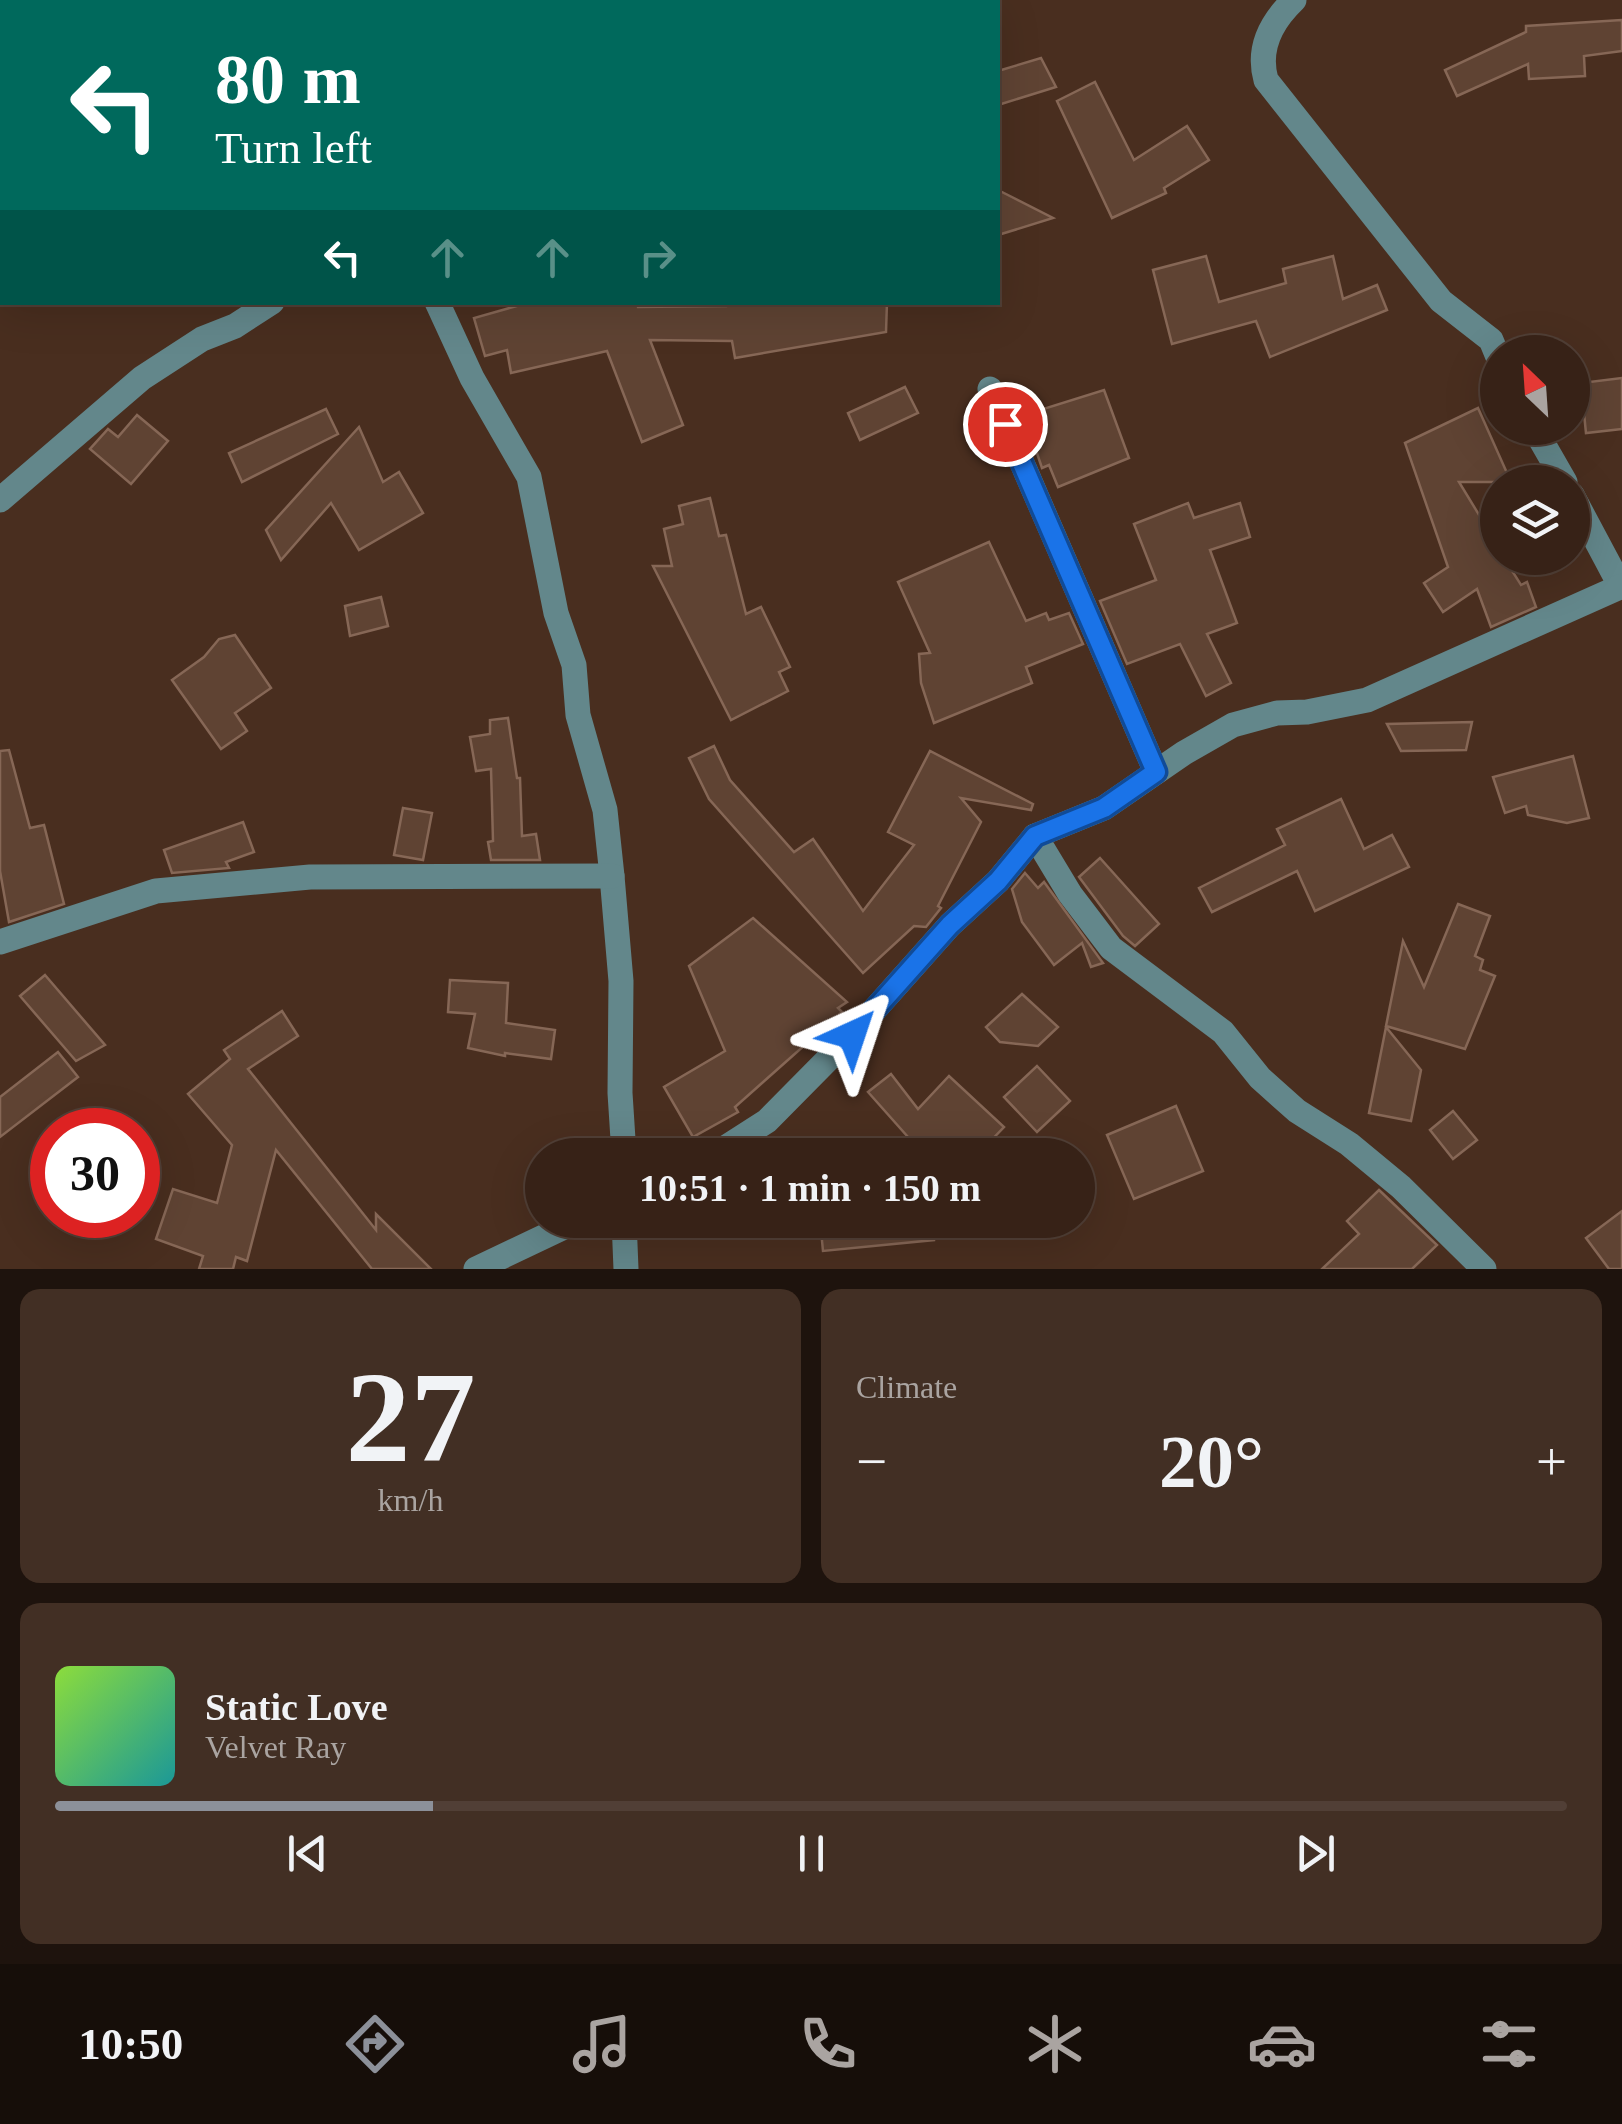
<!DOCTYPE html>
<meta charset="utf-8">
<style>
body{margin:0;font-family:Georgia,serif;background:#422f24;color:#f1f3f6;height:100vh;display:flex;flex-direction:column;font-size:38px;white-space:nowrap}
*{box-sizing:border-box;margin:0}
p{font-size:32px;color:#aaa4a1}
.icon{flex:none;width:55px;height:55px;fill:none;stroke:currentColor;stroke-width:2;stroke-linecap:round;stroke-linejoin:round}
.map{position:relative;height:1269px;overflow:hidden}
.side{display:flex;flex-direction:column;gap:20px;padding:20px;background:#1e130d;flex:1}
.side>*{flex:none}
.top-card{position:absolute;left:0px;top:0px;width:1000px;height:305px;box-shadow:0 10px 40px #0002,0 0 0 2px #513f36;background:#00695c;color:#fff;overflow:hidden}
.needle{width:65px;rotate:335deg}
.buttons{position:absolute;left:1480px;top:335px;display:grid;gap:20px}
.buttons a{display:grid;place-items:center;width:110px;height:110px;border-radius:50%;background:#372217;box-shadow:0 10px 40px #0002,0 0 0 2px #513f36;font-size:50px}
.speed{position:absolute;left:30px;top:1108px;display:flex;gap:20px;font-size:50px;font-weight:700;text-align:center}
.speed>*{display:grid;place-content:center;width:130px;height:130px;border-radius:50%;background:#372217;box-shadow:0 10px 40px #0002,0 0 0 2px #513f36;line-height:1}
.speed .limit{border:15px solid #d22;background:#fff;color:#111}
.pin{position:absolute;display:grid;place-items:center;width:85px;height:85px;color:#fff;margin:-42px;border:5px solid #fff;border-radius:50%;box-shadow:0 2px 10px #0007}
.me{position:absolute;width:110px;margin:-55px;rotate:42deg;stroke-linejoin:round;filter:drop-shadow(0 0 8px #0008)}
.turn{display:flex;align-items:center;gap:35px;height:210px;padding:0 50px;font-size:45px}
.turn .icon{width:130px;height:130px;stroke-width:2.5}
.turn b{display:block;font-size:70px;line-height:85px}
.lanes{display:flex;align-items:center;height:95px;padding:0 50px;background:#0003;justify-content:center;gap:50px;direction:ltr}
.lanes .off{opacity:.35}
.big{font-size:75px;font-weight:800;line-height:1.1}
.side .card{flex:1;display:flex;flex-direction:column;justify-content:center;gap:15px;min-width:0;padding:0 35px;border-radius:20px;background:#422f24}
.side .dial{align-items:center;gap:0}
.dial b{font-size:130px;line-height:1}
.song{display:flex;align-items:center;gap:30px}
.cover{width:120px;height:120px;border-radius:15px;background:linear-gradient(135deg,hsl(90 70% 55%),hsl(180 70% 35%))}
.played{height:10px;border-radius:5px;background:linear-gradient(90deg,#8c9099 25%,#513f36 25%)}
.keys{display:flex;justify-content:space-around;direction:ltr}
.heat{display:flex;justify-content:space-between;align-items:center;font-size:55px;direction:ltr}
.side .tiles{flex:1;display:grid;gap:20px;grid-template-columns:1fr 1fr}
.card:last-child{grid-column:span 2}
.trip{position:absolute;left:525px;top:1138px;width:570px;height:100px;border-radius:50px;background:#372217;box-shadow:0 10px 40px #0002,0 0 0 2px #513f36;font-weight:800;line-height:100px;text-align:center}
.tab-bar{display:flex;height:160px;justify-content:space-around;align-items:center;background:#160e09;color:#aaa4a1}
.tab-bar .icon{width:70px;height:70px}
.tab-bar .active{color:#8c9099}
.tab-bar b{font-size:45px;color:#f1f3f6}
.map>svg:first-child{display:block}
.building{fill:#5f4333;stroke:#866756;stroke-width:2.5}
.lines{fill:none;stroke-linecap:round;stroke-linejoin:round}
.minor{stroke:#63878b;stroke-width:25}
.route-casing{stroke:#114b97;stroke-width:25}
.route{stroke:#1a73e8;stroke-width:18}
</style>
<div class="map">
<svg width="1622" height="1269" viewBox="0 0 1622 1269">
<rect width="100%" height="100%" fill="#492e1f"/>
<g class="building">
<path d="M 1622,20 L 1622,51 L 1584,56 L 1585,76 L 1529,79 L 1528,64 L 1457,96 L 1445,70 L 1526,32 L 1526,26 Z"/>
<path d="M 1041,58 L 1056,87 L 998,105 L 998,71 Z"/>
<path d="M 1095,82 L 1134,160 L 1187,126 L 1209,160 L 1164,188 L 1166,193 L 1112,218 L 1057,101 Z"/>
<path d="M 998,190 L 1053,218 L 998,235 Z"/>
<path d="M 1206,256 L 1219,302 L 1286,283 L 1283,269 L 1333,256 L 1343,299 L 1377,285 L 1387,310 L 1270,357 L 1256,321 L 1172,344 L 1153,270 Z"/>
<path d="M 531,302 L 636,302 L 638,307 L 726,306 L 726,302 L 887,302 L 886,332 L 735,358 L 732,341 L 650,340 L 683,425 L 642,442 L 607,351 L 511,373 L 507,350 L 485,356 L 474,318 Z"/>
<path d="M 1622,378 L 1622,429 L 1586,433 L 1581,383 Z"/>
<path d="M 905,387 L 918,413 L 860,440 L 848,413 Z"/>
<path d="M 1104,390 L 1129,458 L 1058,487 L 1049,465 L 1042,468 L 1024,415 Z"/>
<path d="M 1478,408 L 1511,482 L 1459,482 L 1498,546 L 1498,558 L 1504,558 L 1521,585 L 1527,582 L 1536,607 L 1491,627 L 1477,589 L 1443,612 L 1424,583 L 1448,567 L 1405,443 Z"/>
<path d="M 326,409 L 338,434 L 242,482 L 229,453 Z"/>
<path d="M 137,415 L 168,441 L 131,484 L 90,449 L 108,429 L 118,437 Z"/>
<path d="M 359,427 L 383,482 L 399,472 L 423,513 L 359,550 L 331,503 L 281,560 L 266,530 Z"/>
<path d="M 710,498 L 719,536 L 726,535 L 746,614 L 761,607 L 790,667 L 779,672 L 788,691 L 731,720 L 653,566 L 672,566 L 664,529 L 683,524 L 679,506 Z"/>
<path d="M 1188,503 L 1194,518 L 1240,503 L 1250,537 L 1210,550 L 1237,623 L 1207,634 L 1231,683 L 1206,696 L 1180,644 L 1127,664 L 1100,601 L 1156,580 L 1134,524 Z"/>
<path d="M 989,542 L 1026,621 L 1046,613 L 1049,620 L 1069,613 L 1083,644 L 1026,667 L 1032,683 L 934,723 L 921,683 L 919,654 L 930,653 L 898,582 Z"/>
<path d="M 381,597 L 388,626 L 350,636 L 345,606 Z"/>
<path d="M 235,635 L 271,688 L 235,713 L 247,731 L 221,749 L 172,680 L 204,657 L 219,639 Z"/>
<path d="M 508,718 L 517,778 L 520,778 L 522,836 L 536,834 L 540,860 L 491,860 L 488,842 L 493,841 L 491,769 L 476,771 L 470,737 L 490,734 L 490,720 Z"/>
<path d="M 1472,722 L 1466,750 L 1401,751 L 1387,724 Z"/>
<path d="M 714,746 L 730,780 L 794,852 L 813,839 L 863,911 L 914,845 L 888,832 L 930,751 L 1033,804 L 1031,810 L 961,798 L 981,822 L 938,906 L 941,908 L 926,927 L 914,926 L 863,973 L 709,799 L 689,758 Z"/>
<path d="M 9,750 L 30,828 L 44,825 L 64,904 L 9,922 L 0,871 L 0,751 Z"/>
<path d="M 1573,756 L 1589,818 L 1567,823 L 1528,815 L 1526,806 L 1505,813 L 1493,777 Z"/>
<path d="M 1341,799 L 1364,849 L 1392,835 L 1409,867 L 1315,911 L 1297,871 L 1212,912 L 1199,888 L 1285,845 L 1277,829 Z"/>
<path d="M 403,808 L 432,813 L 423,860 L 394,855 Z"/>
<path d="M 243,822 L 254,852 L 226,862 L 229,868 L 172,873 L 164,850 Z"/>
<path d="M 1100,858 L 1159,924 L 1135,946 L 1123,936 L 1079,877 Z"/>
<path d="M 1025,873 L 1038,888 L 1044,882 L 1103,963 L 1091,967 L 1082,943 L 1054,965 L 1022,922 L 1012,889 Z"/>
<path d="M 1458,904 L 1490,916 L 1475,956 L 1483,960 L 1480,970 L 1495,976 L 1465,1049 L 1386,1026 L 1403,941 L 1424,987 Z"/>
<path d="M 753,918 L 847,1002 L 838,1008 L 842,1012 L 735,1107 L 738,1112 L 693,1137 L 664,1087 L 725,1051 L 689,966 Z"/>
<path d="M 45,975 L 105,1045 L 76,1061 L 20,996 Z"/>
<path d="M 450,980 L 508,983 L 506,1023 L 555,1030 L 551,1059 L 505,1053 L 505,1056 L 468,1048 L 475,1014 L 448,1012 Z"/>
<path d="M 1022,994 L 1058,1027 L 1038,1046 L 1000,1042 L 986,1027 Z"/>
<path d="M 282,1011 L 298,1036 L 248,1069 L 376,1230 L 376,1214 L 431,1269 L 372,1269 L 276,1150 L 247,1261 L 236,1257 L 233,1269 L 199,1269 L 203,1256 L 156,1239 L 173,1189 L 217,1203 L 232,1145 L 188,1094 L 230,1059 L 224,1050 Z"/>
<path d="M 1386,1027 L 1421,1070 L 1411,1121 L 1369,1113 Z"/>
<path d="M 58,1052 L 78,1077 L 0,1137 L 0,1097 Z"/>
<path d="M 1037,1066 L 1070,1101 L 1037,1132 L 1004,1097 Z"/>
<path d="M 891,1074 L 918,1109 L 949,1076 L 1004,1127 L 977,1155 L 924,1155 L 868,1092 Z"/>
<path d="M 1176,1106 L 1203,1171 L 1134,1199 L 1107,1135 Z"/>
<path d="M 1453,1111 L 1477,1140 L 1453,1159 L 1430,1130 Z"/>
<path d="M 1379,1190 L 1437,1245 L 1412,1269 L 1322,1269 L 1359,1234 L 1347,1221 Z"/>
<path d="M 1622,1211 L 1622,1269 L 1609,1269 L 1586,1238 Z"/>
<path d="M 820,1220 L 933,1220 L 934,1240 L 823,1251 Z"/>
</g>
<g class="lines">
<g class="minor">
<path d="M 278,0 L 279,2"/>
<path d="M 733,0 L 735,2"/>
<path d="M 1294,0 C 1271,22 1257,48 1266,80 L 1441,301 L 1491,340 L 1498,357"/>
<path d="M 333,2 L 338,0"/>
<path d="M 437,302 L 472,378 L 529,477 L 556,613 L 574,665 L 578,715 L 605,810 L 612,876 L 621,981 L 620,1093 L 624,1155"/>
<path d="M 990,389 L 1156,772"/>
<path d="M 1534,428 L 1565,482"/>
<path d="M 1572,495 L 1621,587"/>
<path d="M 0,500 L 142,378 L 202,339 L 235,326 L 272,302"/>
<path d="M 1035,836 L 1070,894 L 1111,948 L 1223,1032 L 1260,1078 L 1297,1111 L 1349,1144 L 1401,1187 L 1484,1269"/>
<path d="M 0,942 L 156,891 L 310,877 L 612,876"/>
<path d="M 714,1155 L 767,1121 L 852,1035 L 950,925 L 998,881 L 1035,836 L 1104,808 L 1184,753 L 1233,725 L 1277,713 L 1307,712 L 1367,700 L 1622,586"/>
<path d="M 624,1220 L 626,1269"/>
<path d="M 476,1269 L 579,1220"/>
</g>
</g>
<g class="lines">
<defs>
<path id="route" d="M 852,1035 L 950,925 L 998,881 L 1035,836 L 1104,808 L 1156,772 L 1005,424"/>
</defs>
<use href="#route" class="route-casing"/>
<use href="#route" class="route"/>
</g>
</svg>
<div class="buttons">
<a><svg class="needle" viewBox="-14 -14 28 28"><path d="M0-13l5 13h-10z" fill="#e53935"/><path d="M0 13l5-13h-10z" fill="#aaa4a1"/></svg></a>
<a><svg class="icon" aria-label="layers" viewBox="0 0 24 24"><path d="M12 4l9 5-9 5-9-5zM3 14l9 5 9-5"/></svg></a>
</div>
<div class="speed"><div class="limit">30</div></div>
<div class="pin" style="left:1005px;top:424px;background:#d93025"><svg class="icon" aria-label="arrive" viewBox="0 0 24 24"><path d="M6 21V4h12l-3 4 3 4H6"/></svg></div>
<svg class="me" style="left:852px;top:1035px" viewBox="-20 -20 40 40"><path d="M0-17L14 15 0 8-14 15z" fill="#1a73e8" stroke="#fff" stroke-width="4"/></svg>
<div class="trip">10:51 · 1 min · 150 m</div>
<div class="top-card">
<div class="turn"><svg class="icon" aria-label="left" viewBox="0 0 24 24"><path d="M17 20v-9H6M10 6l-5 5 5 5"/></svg><div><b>80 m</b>Turn left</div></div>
<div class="lanes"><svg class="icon" aria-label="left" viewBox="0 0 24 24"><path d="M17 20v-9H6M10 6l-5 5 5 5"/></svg><svg class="icon off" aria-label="ahead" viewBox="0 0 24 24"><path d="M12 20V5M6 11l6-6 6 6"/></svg><svg class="icon off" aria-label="ahead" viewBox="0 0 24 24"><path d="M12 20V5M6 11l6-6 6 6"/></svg><svg class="icon off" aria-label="right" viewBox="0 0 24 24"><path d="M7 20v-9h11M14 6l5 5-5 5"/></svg></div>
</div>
</div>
<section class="side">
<div class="tiles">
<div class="card dial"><b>27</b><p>km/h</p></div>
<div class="card"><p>Climate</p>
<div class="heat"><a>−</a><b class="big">20°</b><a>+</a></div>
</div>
<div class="card">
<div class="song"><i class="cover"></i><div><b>Static Love</b><p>Velvet Ray</p></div></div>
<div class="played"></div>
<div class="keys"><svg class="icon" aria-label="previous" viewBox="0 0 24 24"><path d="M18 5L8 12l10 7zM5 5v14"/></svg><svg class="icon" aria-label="pause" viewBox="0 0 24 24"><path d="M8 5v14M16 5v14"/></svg><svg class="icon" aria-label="next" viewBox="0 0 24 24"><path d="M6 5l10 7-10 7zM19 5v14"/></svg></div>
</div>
</div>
</section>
<nav class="tab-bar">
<b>10:50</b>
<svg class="icon active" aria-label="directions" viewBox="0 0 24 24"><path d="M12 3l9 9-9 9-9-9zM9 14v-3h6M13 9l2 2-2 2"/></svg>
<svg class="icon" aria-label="music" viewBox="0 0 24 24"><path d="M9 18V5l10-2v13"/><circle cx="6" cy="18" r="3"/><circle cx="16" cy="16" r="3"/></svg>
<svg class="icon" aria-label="phone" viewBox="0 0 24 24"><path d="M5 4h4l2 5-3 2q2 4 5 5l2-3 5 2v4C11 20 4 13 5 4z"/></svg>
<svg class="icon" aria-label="climate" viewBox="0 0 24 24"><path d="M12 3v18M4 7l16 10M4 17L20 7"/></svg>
<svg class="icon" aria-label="car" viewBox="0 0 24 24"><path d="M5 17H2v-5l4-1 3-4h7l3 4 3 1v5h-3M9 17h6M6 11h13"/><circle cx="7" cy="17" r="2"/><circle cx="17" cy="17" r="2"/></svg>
<svg class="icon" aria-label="filters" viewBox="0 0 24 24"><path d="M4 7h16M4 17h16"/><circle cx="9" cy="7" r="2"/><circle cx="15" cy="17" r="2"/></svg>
</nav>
